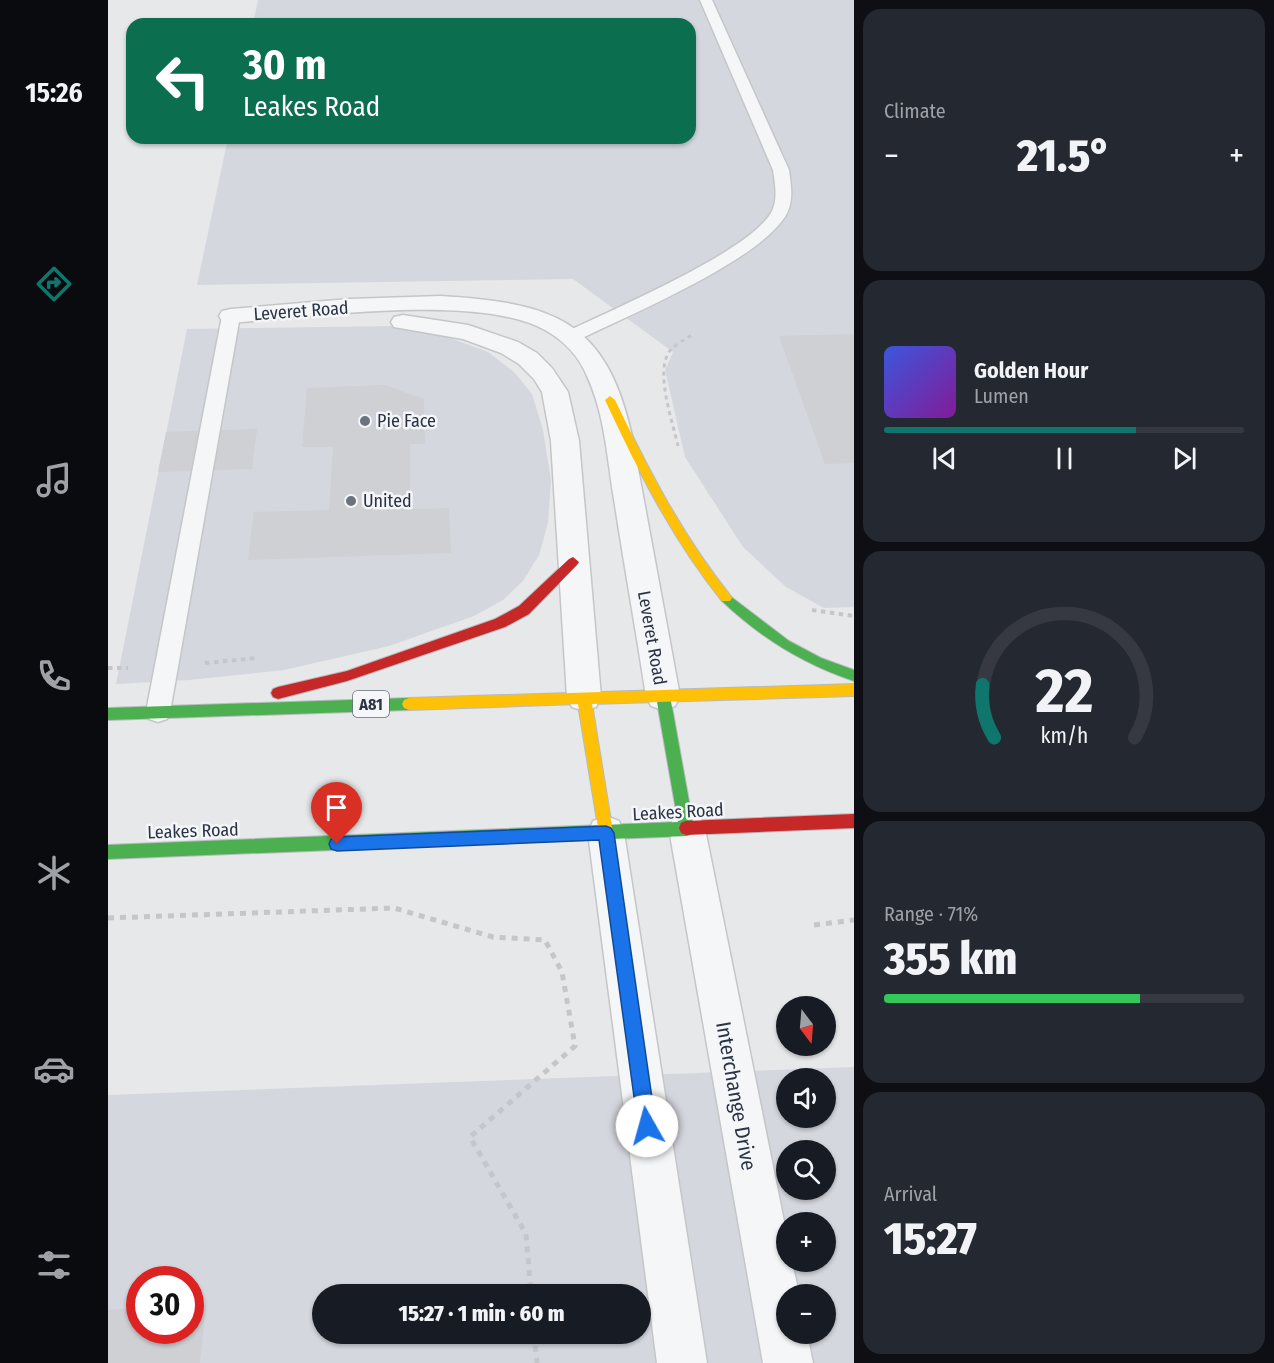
<!DOCTYPE html>
<meta charset="utf-8">
<style>
body{margin:0;font-family:"Fira Sans Condensed",sans-serif;background:#242831;color:#f1f3f6;height:100vh;display:flex;flex-direction:column;font-size:22px;white-space:nowrap}
*{box-sizing:border-box;margin:0}
p{font-size:20px;color:#9ea1a6}
.icon{flex:none;width:33px;height:33px;fill:none;stroke:currentColor;stroke-width:2;stroke-linecap:round;stroke-linejoin:round}
.map{position:relative;flex:1;overflow:hidden}
.details{display:flex;flex-direction:column;gap:9px;padding:9px;background:#0d0f14;width:420px}
.details>*{flex:none}
.guide{position:absolute;left:18px;top:18px;width:570px;height:126px;border-radius:18px;box-shadow:0 2px 4px #0004;background:#0b6e4f;color:#fff;overflow:hidden}
.needle{width:39px;rotate:164deg}
.fabs{position:absolute;left:668px;top:996px;display:grid;gap:12px}
.fabs a{display:grid;place-items:center;width:60px;height:60px;border-radius:50%;background:#171b24;box-shadow:0 2px 4px #0004;font-size:30px}
.speed{position:absolute;left:18px;top:1266px;display:flex;gap:12px;font-size:30px;font-weight:700;text-align:center}
.speed>*{display:grid;place-content:center;width:78px;height:78px;border-radius:50%;background:#171b24;box-shadow:0 2px 4px #0004;line-height:1}
.speed .limit{border:9px solid #d22;background:#fff;color:#111}
.pin{position:absolute;display:grid;place-items:center;width:51px;height:51px;color:#fff;margin:-62px -26px;border-radius:50% 50% 50% 0;rotate:-45deg;box-shadow:0 0 6px #0007}
.pin .icon{rotate:45deg}
.me{position:absolute;width:66px;margin:-33px;rotate:353deg;stroke-linejoin:round;filter:drop-shadow(0 0 4px #0008)}
.turn{display:flex;align-items:center;gap:21px;height:126px;padding:0 18px;font-size:27px}
.turn .icon{width:78px;height:78px;stroke-width:2.5}
.turn b{display:block;font-size:42px;line-height:51px}
.big{font-size:45px;font-weight:800;line-height:1.1}
.details .card{flex:1;display:flex;flex-direction:column;justify-content:center;gap:9px;min-width:0;padding:0 21px;border-radius:18px;background:#242831}
.details .dial{align-items:center;gap:0}
.dial svg{height:156px;overflow:visible;fill:none;stroke:#363941;stroke-width:7;stroke-linecap:round;text-anchor:middle}
.dial text{fill:#f1f3f6;stroke:none}
.song{display:flex;align-items:center;gap:18px}
.cover{width:72px;height:72px;border-radius:9px;background:linear-gradient(135deg,hsl(230 70% 55%),hsl(290 70% 35%))}
.played{height:6px;border-radius:3px;background:linear-gradient(90deg,#0f766e 70%,#363941 70%)}
.keys{display:flex;justify-content:space-around;direction:ltr}
.heat{display:flex;justify-content:space-between;align-items:center;font-size:33px;direction:ltr}
.charge{height:9px;border-radius:4px;background:linear-gradient(90deg,#34c759 71%,#363941 0)}
.trip{position:absolute;left:204px;top:1284px;width:339px;height:60px;border-radius:30px;background:#171b24;box-shadow:0 2px 4px #0004;font-weight:800;line-height:60px;text-align:center}
main{display:flex;flex:1;min-height:0}
.tab-bar{display:flex;flex-direction:column;width:108px;justify-content:space-around;align-items:center;background:#090b0e;color:#9ea1a6}
.tab-bar .icon{width:42px;height:42px}
.tab-bar .current{color:#0f766e}
.tab-bar b{font-size:27px;color:#f1f3f6}
.map>svg:first-child{display:block}
.built{fill:#d4d7dd;fill-rule:evenodd}
.building{fill:#ced0d3}
.lines{fill:none;stroke-linecap:round;stroke-linejoin:round}
.lane-casing{stroke:#c4c6c8;stroke-width:3}
.street-casing{stroke:#c4c6c8;stroke-width:3}
.fast-casing{stroke:#b8bbbf;stroke-width:2}
.slow-casing{stroke:#b8bbbf;stroke-width:2}
.jam-casing{stroke:#b8bbbf;stroke-width:2}
.path-far2{stroke:#c5c6ca;stroke-width:3;stroke-dasharray:4 4;stroke-linecap:butt}
.path-far1{stroke:#c5c6ca;stroke-width:4;stroke-dasharray:4.5 4.5;stroke-linecap:butt}
.path{stroke:#c5c6ca;stroke-width:5;stroke-dasharray:6 6;stroke-linecap:butt}
.lane{fill:#f5f6f7;fill-rule:evenodd}
.street{fill:#f5f6f7;fill-rule:evenodd}
.fast{fill:#4caf50;fill-rule:evenodd}
.slow{fill:#ffc107;fill-rule:evenodd}
.jam{fill:#c62828;fill-rule:evenodd}
.route{fill:#1a73e8;stroke:#114b97;stroke-width:1.5}
.poi-dot{fill:#6c737f;stroke:#f4f6f9;stroke-width:2}
.labels{text-anchor:middle;dominant-baseline:central;stroke-width:5;stroke-linejoin:round;paint-order:stroke}
.shield{fill:#f4f6f9;stroke:#676e7b;stroke-width:1.5}
.shield-label{font-size:16px;font-weight:bold;fill:#2b3445}
.street-label{font-size:18px;fill:#2b3445;stroke:#f4f6f9}
.poi-label{font-size:18px;fill:#2b3445;stroke:#f4f6f9;text-anchor:start}
.near-street-label{font-size:21px;fill:#2b3445;stroke:#f4f6f9}
</style>
<main>
<nav class="tab-bar">
<b>15:26</b>
<svg class="icon current" aria-label="directions" viewBox="0 0 24 24"><path d="M12 3l9 9-9 9-9-9zM9 14v-3h6M13 9l2 2-2 2"/></svg>
<svg class="icon" aria-label="music" viewBox="0 0 24 24"><path d="M9 18V5l10-2v13"/><circle cx="6" cy="18" r="3"/><circle cx="16" cy="16" r="3"/></svg>
<svg class="icon" aria-label="phone" viewBox="0 0 24 24"><path d="M5 4h4l2 5-3 2q2 4 5 5l2-3 5 2v4C11 20 4 13 5 4z"/></svg>
<svg class="icon" aria-label="climate" viewBox="0 0 24 24"><path d="M12 3v18M4 7l16 10M4 17L20 7"/></svg>
<svg class="icon" aria-label="car" viewBox="0 0 24 24"><path d="M5 17H2v-5l4-1 3-4h7l3 4 3 1v5h-3M9 17h6M6 11h13"/><circle cx="7" cy="17" r="2"/><circle cx="17" cy="17" r="2"/></svg>
<svg class="icon" aria-label="filters" viewBox="0 0 24 24"><path d="M4 7h16M4 17h16"/><circle cx="9" cy="7" r="2"/><circle cx="15" cy="17" r="2"/></svg>
</nav>
<div class="map">
<svg width="746" height="1363" viewBox="0 0 746 1363">
<rect width="100%" height="100%" fill="#e6e8ea"/>
<g class="built">
<path d="M 150,0 L 746,0 L 746,607 L 716,608 L 678,587 L 635,547 L 577,457 L 557,370 L 565,352 L 465,279 L 89,285 L 120,138 L 582,138 L 582,24 L 145,24 Z"/>
<path d="M 285,326 L 329,333 L 380,352 L 406,372 L 424,394 L 435,430 L 443,480 L 440,523 L 431,555 L 415,581 L 395,600 L 366,616 L 281,646 L 176,670 L 81,680 L 8,684 L 79,329 Z"/>
<path d="M 746,1067 L 746,1363 L 0,1363 L 0,1095 ZM 678,1078 L 717,1078 L 717,1118 L 678,1118 ZM 678,1150 L 717,1150 L 717,1190 L 678,1190 ZM 678,1222 L 717,1222 L 717,1262 L 678,1262 ZM 32,1280 L 82,1280 L 82,1330 L 32,1330 ZM 214,1294 L 532,1294 L 532,1334 L 214,1334 ZM 678,1294 L 717,1294 L 717,1334 L 678,1334 Z"/>
</g>
<g class="building">
<path d="M 746,334 L 746,463 L 717,464 L 671,336 Z"/>
<path d="M 277,385 L 316,399 L 317,444 L 302,444 L 302,509 L 341,508 L 343,553 L 140,560 L 146,512 L 221,510 L 225,447 L 194,447 L 199,388 Z"/>
<path d="M 149,429 L 144,469 L 50,472 L 58,432 Z"/>
<path d="M 98,1305 L 92,1363 L 0,1363 L 0,1310 L 32,1308 L 32,1330 L 82,1330 L 82,1306 Z"/>
</g>
<g class="lines">
<defs>
<g id="lane">
<path d="M 592,0 L 604,0 L 681,170 C 683,185 686,201 678,215 C 651,261 521,315 470,340 L 458,340 L 455,336 L 458,332 C 501,311 644,251 664,211 C 670,199 667,183 665,170 Z"/>
<path d="M 123,311 L 132,316 L 62,712 L 59,719 L 50,722 L 41,719 L 38,712 L 114,316 Z"/>
</g>
<g id="street">
<path d="M 333,296 C 443,303 498,318 524,436 L 572,696 L 567,706 L 555,710 L 543,706 L 538,696 C 528,630 516,565 506,499 C 499,458 497,415 479,376 C 471,356 455,340 437,330 C 371,293 200,317 123,323 L 114,321 L 111,316 L 114,311 L 123,309 L 241,299 Z"/>
<path d="M 295,315 L 360,325 L 410,342 L 429,353 L 444,368 L 460,392 L 471,441 L 493,697 L 488,707 L 476,711 L 464,707 L 459,697 L 443,441 L 434,392 L 426,379 L 411,364 L 393,353 L 355,339 L 286,327 L 283,322 L 286,317 Z"/>
<path d="M 579,812 L 592,817 L 597,829 L 678,1231 L 678,1262 L 684,1262 L 691,1294 L 678,1294 L 678,1334 L 699,1334 L 705,1363 L 655,1363 L 561,829 L 566,817 Z"/>
<path d="M 498,816 L 511,821 L 516,833 L 599,1363 L 549,1363 L 480,833 L 485,821 Z"/>
</g>
<g id="fast">
<path d="M 618,593 L 681,641 L 713,658 L 746,670 L 746,681 C 695,664 653,638 614,601 L 612,598 Z"/>
<path d="M 555,690 L 560,692 L 562,696 L 586,829 L 584,834 L 579,836 L 0,859 L 0,845 L 570,822 L 548,696 L 550,692 Z"/>
<path d="M 301,698 L 306,700 L 308,704 L 306,708 L 301,710 L 0,720 L 0,708 Z"/>
</g>
<g id="slow">
<path d="M 502,396 L 507,400 C 540,469 574,535 622,595 L 624,598 L 622,601 L 614,601 C 565,540 530,471 497,400 Z"/>
<path d="M 746,684 L 746,696 L 484,704 L 505,833 L 503,838 L 498,840 L 493,838 L 491,833 L 470,704 L 301,710 L 296,708 L 294,704 L 296,700 L 301,698 Z"/>
</g>
<g id="jam">
<path d="M 465,557 L 471,562 L 469,565 L 421,614 L 397,627 L 239,681 L 170,699 L 165,697 L 163,693 L 165,689 L 170,687 L 239,671 L 387,619 L 411,606 L 461,559 Z"/>
<path d="M 746,814 L 746,828 L 578,835 L 573,833 L 571,828 L 573,823 L 578,821 Z"/>
</g>
</defs>
<use href="#lane" class="lane-casing"/>
<use href="#street" class="street-casing"/>
<use href="#fast" class="fast-casing"/>
<use href="#slow" class="slow-casing"/>
<use href="#jam" class="jam-casing"/>
<path class="path-far2" d="M 570,446 C 565,423 547,373 561,352 C 566,345 576,340 584,335"/>
<g class="path-far1">
<path d="M 704,610 L 746,616"/>
<path d="M 97,663 L 149,658"/>
<path d="M 0,668 L 20,668"/>
</g>
<g class="path">
<path d="M 0,918 L 286,908 L 385,937 L 437,940 L 454,972 L 467,1046 L 362,1137 L 418,1234 L 423,1294"/>
<path d="M 706,925 L 746,920"/>
<path d="M 426,1334 L 429,1363"/>
</g>
<use href="#lane" class="lane"/>
<use href="#street" class="street"/>
<use href="#fast" class="fast"/>
<use href="#slow" class="slow"/>
<use href="#jam" class="jam"/>
</g>
<path class="route" d="M 498,826 L 503,828 L 506,833 L 548,1126 L 546,1132 L 539,1135 L 533,1132 L 530,1126 L 491,840 L 229,851 L 223,849 L 221,844 L 223,839 L 229,837 Z"/>
<g class="poi-dot">
<circle cx="257" cy="421" r="6"/>
<circle cx="243" cy="501" r="6"/>
</g>
<g class="labels">
<rect class="shield" x="245" y="691" width="36" height="26" rx="4.5"/>
<g class="shield-label">
<text x="263" y="704">A81</text>
</g>
<g class="street-label">
<text transform="translate(193 311) rotate(-4)">Leveret Road</text>
<text transform="translate(544 638) rotate(80)">Leveret Road</text>
<text transform="translate(570 812) rotate(-3)">Leakes Road</text>
<text transform="translate(85 831) rotate(-2)">Leakes Road</text>
</g>
<g class="poi-label">
<text x="269" y="421">Pie Face</text>
<text x="255" y="501">United</text>
</g>
<g class="near-street-label">
<text transform="translate(628 1096) rotate(80)">Interchange Drive</text>
</g>
</g>
</svg>
<div class="fabs">
<a><svg class="needle" viewBox="-14 -14 28 28"><path d="M0-13l5 13h-10z" fill="#e53935"/><path d="M0 13l5-13h-10z" fill="#9ea1a6"/></svg></a>
<a><svg class="icon" aria-label="sound" viewBox="0 0 24 24"><path d="M4 9h4l5-4v14l-5-4H4zM17 9q2 3 0 6"/></svg></a>
<a><svg class="icon" aria-label="search" viewBox="0 0 24 24"><circle cx="10" cy="10" r="6"/><path d="M15 15l6 6"/></svg></a>
<a>+</a>
<a>−</a>
</div>
<div class="speed"><div class="limit">30</div></div>
<div class="pin" style="left:229px;top:844px;background:#d93025"><svg class="icon" aria-label="arrive" viewBox="0 0 24 24"><path d="M6 21V4h12l-3 4 3 4H6"/></svg></div>
<svg class="me" style="left:539px;top:1126px" viewBox="-20 -20 40 40"><circle r="19" fill="#fff"/><path d="M0-13L10 11 0 6-10 11z" fill="#1a73e8"/></svg>
<div class="trip">15:27 · 1 min · 60 m</div>
<div class="guide">
<div class="turn"><svg class="icon" aria-label="left" viewBox="0 0 24 24"><path d="M17 20v-9H6M10 6l-5 5 5 5"/></svg><div><b>30 m</b>Leakes Road</div></div>
</div>
</div>
<section class="details">
<div class="card"><p>Climate</p>
<div class="heat"><a>−</a><b class="big">21.5°</b><a>+</a></div>
</div>
<div class="card">
<div class="song"><i class="cover"></i><div><b>Golden Hour</b><p>Lumen</p></div></div>
<div class="played"></div>
<div class="keys"><svg class="icon" aria-label="previous" viewBox="0 0 24 24"><path d="M18 5L8 12l10 7zM5 5v14"/></svg><svg class="icon" aria-label="pause" viewBox="0 0 24 24"><path d="M8 5v14M16 5v14"/></svg><svg class="icon" aria-label="next" viewBox="0 0 24 24"><path d="M6 5l10 7-10 7zM19 5v14"/></svg></div>
</div>
<div class="card dial"><svg viewBox="0 0 100 80">
<path d="M14 69A42 42 0 1 1 86 69"/>
<path d="M14 69A42 42 0 0 1 8 42" stroke="#0f766e"/>
<text x="50" y="56" font-size="32" font-weight="700">22</text>
<text x="50" y="72" font-size="11">km/h</text>
</svg></div>
<div class="card"><p>Range · 71%</p><b class="big">355 km</b><div class="charge"></div></div>
<div class="card"><p>Arrival</p><b class="big">15:27</b></div>
</section>
</main>
